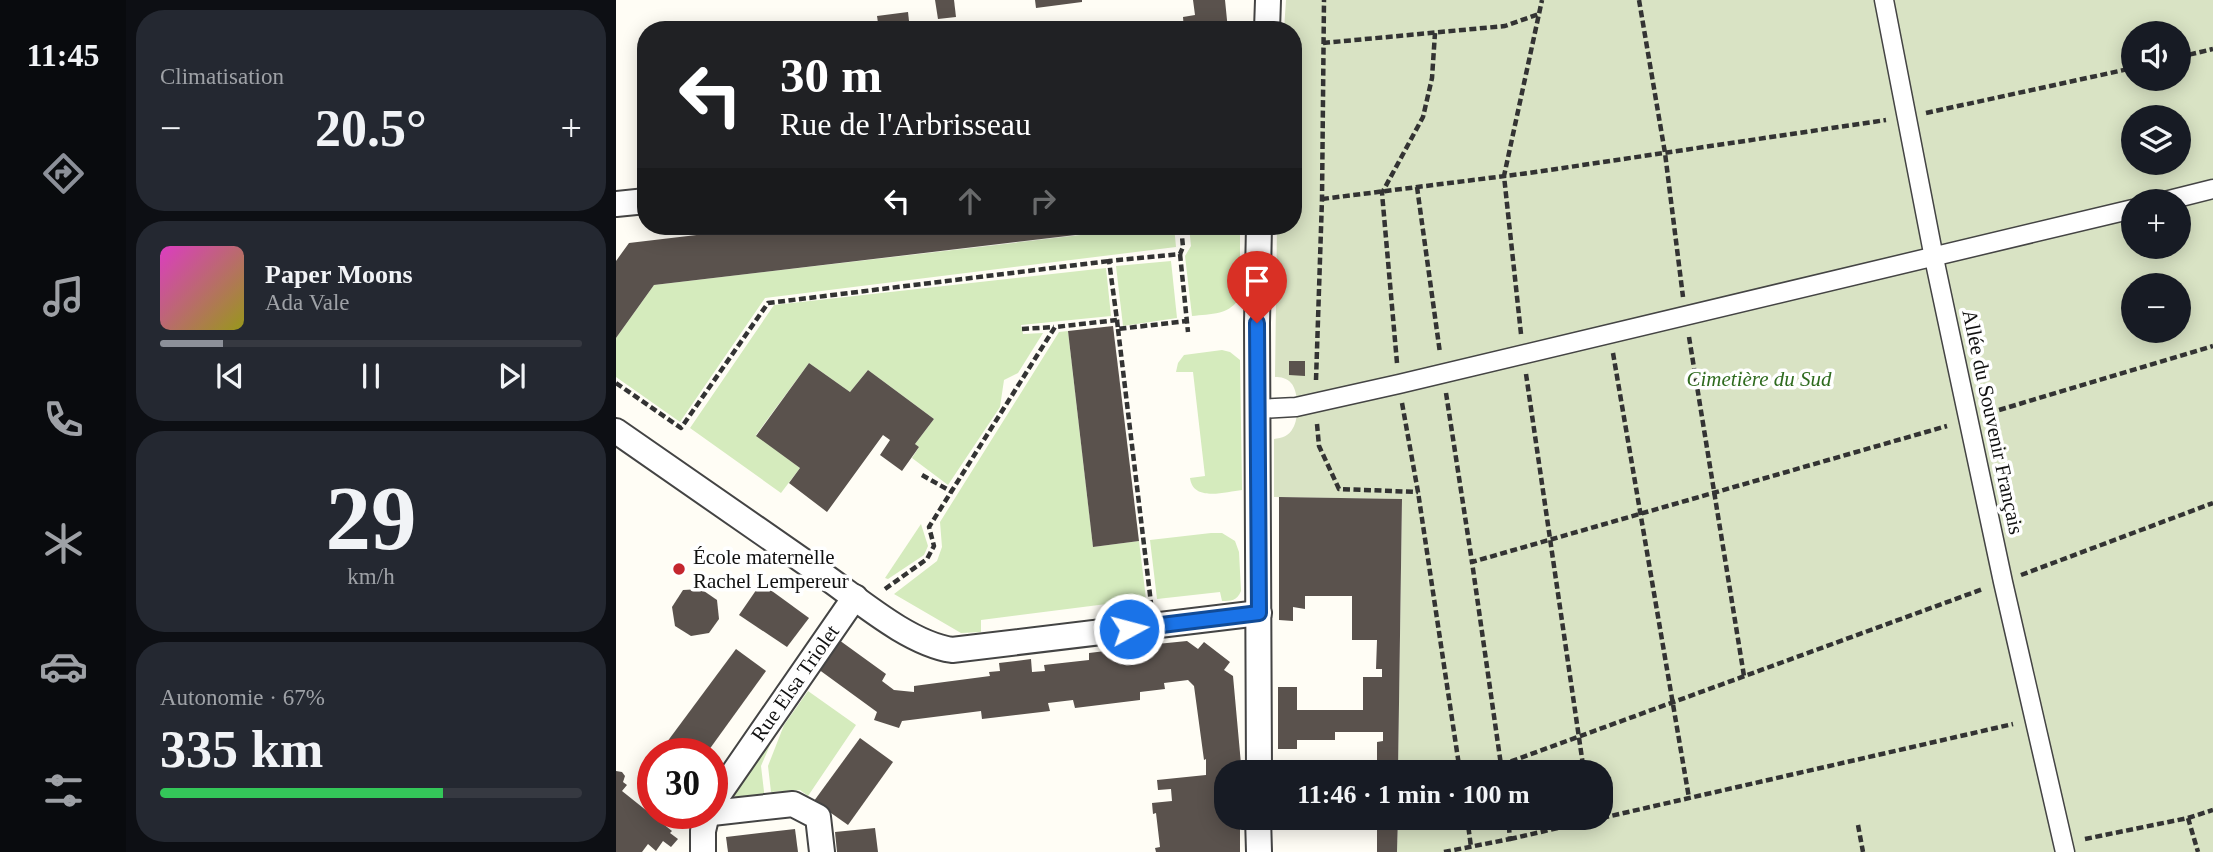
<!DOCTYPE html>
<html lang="fr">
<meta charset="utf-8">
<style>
body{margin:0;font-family:Georgia,serif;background:#242831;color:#f1f3f6;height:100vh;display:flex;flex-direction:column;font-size:26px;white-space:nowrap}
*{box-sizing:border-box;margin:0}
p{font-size:23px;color:#9ea1a6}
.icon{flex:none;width:38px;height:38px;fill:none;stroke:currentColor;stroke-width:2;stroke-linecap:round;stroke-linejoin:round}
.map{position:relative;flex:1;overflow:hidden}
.side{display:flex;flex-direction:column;gap:10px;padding:10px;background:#0d0f14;width:490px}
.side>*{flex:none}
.hud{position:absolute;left:21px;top:21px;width:665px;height:214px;border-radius:28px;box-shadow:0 4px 18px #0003;background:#202124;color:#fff;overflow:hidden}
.buttons{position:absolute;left:1505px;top:21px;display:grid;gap:14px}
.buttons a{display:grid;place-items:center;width:70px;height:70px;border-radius:50%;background:#171b24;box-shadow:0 4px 18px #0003;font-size:35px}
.speed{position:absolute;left:21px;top:738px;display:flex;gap:14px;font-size:35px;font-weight:700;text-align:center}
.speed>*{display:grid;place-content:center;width:91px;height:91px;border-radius:50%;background:#171b24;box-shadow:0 4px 18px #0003;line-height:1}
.speed .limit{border:10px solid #d22;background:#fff;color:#111}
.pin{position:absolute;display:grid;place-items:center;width:60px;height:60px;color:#fff;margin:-72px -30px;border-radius:50% 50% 50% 0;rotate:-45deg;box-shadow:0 0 7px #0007}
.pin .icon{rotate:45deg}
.me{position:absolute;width:77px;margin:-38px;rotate:83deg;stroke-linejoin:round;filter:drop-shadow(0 0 5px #0008)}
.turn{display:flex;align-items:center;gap:24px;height:147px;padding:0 28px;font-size:32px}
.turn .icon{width:91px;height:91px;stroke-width:2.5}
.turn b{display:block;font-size:49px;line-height:60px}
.lanes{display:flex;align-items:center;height:66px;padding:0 28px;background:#0003;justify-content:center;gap:35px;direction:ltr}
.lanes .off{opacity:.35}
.big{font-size:52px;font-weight:700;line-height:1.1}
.side .tile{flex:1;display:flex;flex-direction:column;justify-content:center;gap:10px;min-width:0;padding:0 24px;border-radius:28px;background:#242831}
.side .dial{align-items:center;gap:0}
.dial b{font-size:91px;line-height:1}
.song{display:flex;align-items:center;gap:21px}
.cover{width:84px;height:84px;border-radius:10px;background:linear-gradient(135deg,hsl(310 70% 55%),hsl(60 70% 35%))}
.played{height:7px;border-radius:4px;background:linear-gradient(90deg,#8c9099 15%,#363941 15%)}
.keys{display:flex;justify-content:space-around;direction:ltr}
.heat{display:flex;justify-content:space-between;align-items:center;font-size:38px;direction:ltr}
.charge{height:10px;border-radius:5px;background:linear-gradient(90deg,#34c759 67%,#363941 0)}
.trip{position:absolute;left:598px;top:760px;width:399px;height:70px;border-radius:28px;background:#171b24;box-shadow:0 4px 18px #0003;font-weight:700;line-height:70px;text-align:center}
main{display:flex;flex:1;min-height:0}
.tab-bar{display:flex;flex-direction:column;width:126px;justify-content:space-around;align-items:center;background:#090b0e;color:#9ea1a6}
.tab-bar .icon{width:49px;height:49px}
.tab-bar .selected{color:#8c9099}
.tab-bar b{font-size:32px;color:#f1f3f6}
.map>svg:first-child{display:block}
.green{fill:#d5ebbd}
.cemetery{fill:#d9e3c4;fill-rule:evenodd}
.building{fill:#5a524d}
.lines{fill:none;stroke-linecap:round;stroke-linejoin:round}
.pedestrian-casing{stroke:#444;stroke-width:21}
.minor-casing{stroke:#444;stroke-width:28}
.path{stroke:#333;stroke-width:4.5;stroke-dasharray:7 3.5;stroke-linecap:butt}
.pedestrian{stroke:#fff;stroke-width:18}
.minor{stroke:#fff;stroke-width:24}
.route-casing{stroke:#114b97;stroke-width:18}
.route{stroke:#1a73e8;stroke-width:12}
.poi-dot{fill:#c4262e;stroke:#fff;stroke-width:2.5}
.labels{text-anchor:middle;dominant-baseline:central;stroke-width:7;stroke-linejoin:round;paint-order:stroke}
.park-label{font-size:21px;font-style:italic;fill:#2f6b1f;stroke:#fff}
.street-label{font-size:21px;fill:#111;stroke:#fff}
.poi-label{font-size:21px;fill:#111;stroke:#fff;text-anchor:start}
</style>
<main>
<nav class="tab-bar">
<b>11:45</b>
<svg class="icon selected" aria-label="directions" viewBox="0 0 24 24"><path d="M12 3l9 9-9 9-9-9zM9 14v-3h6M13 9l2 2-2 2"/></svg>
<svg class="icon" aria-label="music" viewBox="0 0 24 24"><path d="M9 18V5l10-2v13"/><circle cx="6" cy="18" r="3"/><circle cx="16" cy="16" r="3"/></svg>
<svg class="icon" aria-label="phone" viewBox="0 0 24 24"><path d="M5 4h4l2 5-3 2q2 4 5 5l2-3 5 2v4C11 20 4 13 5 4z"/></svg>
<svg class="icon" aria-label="climate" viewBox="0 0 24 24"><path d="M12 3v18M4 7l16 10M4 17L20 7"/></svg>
<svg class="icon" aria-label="car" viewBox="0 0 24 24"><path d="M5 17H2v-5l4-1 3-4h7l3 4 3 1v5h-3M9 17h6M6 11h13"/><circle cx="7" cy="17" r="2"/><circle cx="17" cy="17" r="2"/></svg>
<svg class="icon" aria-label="filters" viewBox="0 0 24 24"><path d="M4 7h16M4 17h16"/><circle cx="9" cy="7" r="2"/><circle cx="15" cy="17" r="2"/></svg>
</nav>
<section class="side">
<div class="tile"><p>Climatisation</p>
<div class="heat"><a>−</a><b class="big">20.5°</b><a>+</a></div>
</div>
<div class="tile">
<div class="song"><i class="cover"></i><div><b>Paper Moons</b><p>Ada Vale</p></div></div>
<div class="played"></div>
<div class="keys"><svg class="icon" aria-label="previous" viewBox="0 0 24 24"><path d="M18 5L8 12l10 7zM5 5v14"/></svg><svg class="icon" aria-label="pause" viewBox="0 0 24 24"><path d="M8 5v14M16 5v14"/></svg><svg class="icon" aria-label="next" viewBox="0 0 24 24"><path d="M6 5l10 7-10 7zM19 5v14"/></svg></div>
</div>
<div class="tile dial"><b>29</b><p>km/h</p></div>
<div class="tile"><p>Autonomie · 67%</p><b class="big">335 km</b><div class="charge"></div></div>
</section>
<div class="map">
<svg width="1597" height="852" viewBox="0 0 1597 852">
<rect width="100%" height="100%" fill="#fffdf5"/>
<g class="green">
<path d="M 542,226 L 558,226 L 560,247 L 149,298 L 64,422 L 0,377 L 0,338 L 38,285 Z"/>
<path d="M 573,226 L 624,226 L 624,296 C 616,315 594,314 576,316 L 569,256 L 575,246 Z"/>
<path d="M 555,261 L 561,318 L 507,326 L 500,266 Z"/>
<path d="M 490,268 L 495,316 L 405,325 L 407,334 L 427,333 L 402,373 L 388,380 L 384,407 L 332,485 L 296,458 L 303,447 L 299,444 L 318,419 L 252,370 L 234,392 L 193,363 L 140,435 L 184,468 L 165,493 L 74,428 L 158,305 Z"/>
<path d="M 452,331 L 477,547 L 523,541 L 530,599 L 365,620 L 365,632 L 345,633 L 278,594 L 321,561 L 326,547 L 324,522 L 443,332 Z"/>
<path d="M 606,350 L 614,352 L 624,360 L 626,490 C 609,492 577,502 574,478 L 589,476 L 577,372 L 560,372 L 562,363 L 568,355 Z"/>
<path d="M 305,524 L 312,546 L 308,555 L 272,579 L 269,578 Z"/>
<path d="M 595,533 L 606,533 L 619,541 L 623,552 L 625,591 C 621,601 615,601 606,601 L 604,592 L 541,599 L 534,540 Z"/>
<path d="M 192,691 L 240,725 L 192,796 L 184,790 L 155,792 L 152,766 L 168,725 Z"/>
<path d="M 158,730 L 160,731 L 145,766 L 149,800 L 119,799 L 118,794 Z"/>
</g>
<path class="cemetery" d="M 670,0 L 1597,0 L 1597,852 L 781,852 L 782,817 L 985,817 L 985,772 L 782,772 L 786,499 L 658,497 L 658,439 C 666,438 673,436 677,428 C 683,419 683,391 675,383 C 671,378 665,377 659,377 L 661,226 L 677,226 L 677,30 L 668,30 ZM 1517,33 L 1563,33 L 1563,79 L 1517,79 ZM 1517,117 L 1563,117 L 1563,163 L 1517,163 ZM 1517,201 L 1563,201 L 1563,247 L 1517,247 ZM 1517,285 L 1563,285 L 1563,331 L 1517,331 Z"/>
<g class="building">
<path d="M 319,0 L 338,0 L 340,17 L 322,19 Z"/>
<path d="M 419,0 L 466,0 L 466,2 L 420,8 Z"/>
<path d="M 577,0 L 609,0 L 612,30 L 568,30 L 567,17 L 579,15 Z"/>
<path d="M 292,12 L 294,30 L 263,30 L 261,16 Z"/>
<path d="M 157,226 L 527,226 L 527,227 L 38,285 L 0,338 L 0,261 L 13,243 Z"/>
<path d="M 497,326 L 523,541 L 477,547 L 452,331 Z"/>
<path d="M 673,361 L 689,361 L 689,376 L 673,375 Z"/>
<path d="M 193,363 L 234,392 L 252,370 L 318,419 L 299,444 L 303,447 L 286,471 L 264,455 L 274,440 L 267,435 L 211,512 L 173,483 L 184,468 L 140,436 Z"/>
<path d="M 663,497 L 786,499 L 782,772 L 761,772 L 761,742 L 767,741 L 767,732 L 719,732 L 719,740 L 681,740 L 681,749 L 662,749 L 662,687 L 681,687 L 681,710 L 747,710 L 747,677 L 766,677 L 766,669 L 760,669 L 761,640 L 736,640 L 736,596 L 689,596 L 689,609 L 677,607 L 677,621 L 663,620 Z"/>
<path d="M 145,583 L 193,618 L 171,647 L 123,615 Z"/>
<path d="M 85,589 L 101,600 L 103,619 L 93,633 L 75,636 L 59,626 L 56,607 L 67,590 Z"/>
<path d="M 223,640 L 270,674 L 266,681 L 278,690 L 298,692 L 298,686 L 374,676 L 373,672 L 384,671 L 383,663 L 415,659 L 416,672 L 429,671 L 428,665 L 473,660 L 473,653 L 506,649 L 507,656 L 519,655 L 542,651 L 541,644 L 571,641 L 582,649 L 588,642 L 614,662 L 608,670 L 617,676 L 625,764 L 625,772 L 611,772 L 611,817 L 624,817 L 624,852 L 540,852 L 539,848 L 544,847 L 540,813 L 537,814 L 536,803 L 556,801 L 555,789 L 542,790 L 541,780 L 590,775 L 590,759 L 588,760 L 578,686 L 572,680 L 548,683 L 549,689 L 524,692 L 524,700 L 459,708 L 457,700 L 432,703 L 434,711 L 366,719 L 365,711 L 286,721 L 283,728 L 258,720 L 261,712 L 202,669 Z"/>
<path d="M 120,649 L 150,671 L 90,754 L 69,754 L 51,742 Z"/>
<path d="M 244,738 L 277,762 L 232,825 L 198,801 Z"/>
<path d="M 0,771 L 6,772 L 9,776 L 7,782 L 11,785 L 6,791 L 56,831 L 54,833 L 62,839 L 55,847 L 47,841 L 40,851 L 32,844 L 26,852 L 0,852 Z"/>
<path d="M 761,817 L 782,817 L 781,852 L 761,852 Z"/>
<path d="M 259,828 L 262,852 L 221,852 L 219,832 Z"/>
<path d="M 179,829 L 182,852 L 112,852 L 110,837 Z"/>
</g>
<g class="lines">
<defs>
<g id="pedestrian">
<path d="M 1268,0 L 1318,258 L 1387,582 L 1449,852"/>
<path d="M 1549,201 L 1597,189"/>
<path d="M 642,409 L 680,407 L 783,384 L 1517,209"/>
</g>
<g id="minor">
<path d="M 651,30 L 652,0"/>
<path d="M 0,204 L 30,201"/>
<path d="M 0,431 C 68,478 136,525 203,572 C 241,598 291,643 336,650 L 643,613"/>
<path d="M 643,772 L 641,323 L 643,226"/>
<path d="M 96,804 L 239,597"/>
<path d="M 96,813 L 177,804 L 202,817 L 206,852"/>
<path d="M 642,817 L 643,852"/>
<path d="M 87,852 L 87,831 L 91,814"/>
</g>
</defs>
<use href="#pedestrian" class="pedestrian-casing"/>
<use href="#minor" class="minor-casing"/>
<g class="path">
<path d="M 1023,0 L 1049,153 L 1067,297"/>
<path d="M 707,43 L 889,26 L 923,14"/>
<path d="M 1563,57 L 1597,49"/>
<path d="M 1310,113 L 1517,68"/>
<path d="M 801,187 L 824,353"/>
<path d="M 706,199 L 913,173 L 1270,120"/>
<path d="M 564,254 L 572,332"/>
<path d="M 501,320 L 502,329 L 571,321"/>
<path d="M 406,329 L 438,327"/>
<path d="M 502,329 L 535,603"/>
<path d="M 905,334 L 888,176 L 926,0"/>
<path d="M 1073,337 L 1128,676"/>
<path d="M 997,353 L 1073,798"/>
<path d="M 781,363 L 766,193 L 807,117 L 816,78 L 819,33"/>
<path d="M 910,374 L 968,772"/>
<path d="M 700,380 L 706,199 L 708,0"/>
<path d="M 0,383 L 65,428 L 152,303 L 493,261"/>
<path d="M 830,393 L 856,562"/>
<path d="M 786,403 L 802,492 L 844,772"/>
<path d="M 1373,413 L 1597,346"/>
<path d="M 701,424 L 703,446 L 723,489 L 802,492"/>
<path d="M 306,475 L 336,492"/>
<path d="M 1405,575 L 1597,503"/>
<path d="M 269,589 L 311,559 L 318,546 L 313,527 L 439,327 L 501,320 L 493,261 L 564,254 L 567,247 L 565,226"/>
<path d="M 885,765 L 1367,589"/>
<path d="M 886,772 L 856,562 L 1331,426"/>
<path d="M 851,817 L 855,847"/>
<path d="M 1572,818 L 1582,852"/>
<path d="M 1242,825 L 1247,852"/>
<path d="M 894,839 L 1397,724"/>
<path d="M 1469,839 L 1572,818 L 1597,810"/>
<path d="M 828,852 L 894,839 L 892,817"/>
</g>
<use href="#pedestrian" class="pedestrian"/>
<use href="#minor" class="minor"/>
</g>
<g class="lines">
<defs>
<path id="route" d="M 513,629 L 643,613 L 641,323"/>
</defs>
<use href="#route" class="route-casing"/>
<use href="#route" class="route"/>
</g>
<circle class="poi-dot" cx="63" cy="569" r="7"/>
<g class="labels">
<g class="park-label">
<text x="1143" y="379">Cimetière du Sud</text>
</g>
<g class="street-label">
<text transform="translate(1377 422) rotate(78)">Allée du Souvenir Français</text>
<text transform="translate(179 683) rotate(-55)">Rue Elsa Triolet</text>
</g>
<g class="poi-label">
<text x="77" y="557">École maternelle<tspan x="77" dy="24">Rachel Lempereur</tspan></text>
</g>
</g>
</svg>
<div class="buttons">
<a><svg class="icon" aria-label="sound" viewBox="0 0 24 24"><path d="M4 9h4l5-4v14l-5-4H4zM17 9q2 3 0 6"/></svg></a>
<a><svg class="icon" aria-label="layers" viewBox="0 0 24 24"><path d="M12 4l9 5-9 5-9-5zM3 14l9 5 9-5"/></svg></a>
<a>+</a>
<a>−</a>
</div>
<div class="speed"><div class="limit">30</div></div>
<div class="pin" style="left:641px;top:323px;background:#d93025"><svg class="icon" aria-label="arrive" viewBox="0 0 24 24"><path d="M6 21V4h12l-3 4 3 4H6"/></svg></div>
<svg class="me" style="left:513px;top:629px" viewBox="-20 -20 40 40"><circle r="17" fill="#1a73e8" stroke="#fff" stroke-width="3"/><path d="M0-11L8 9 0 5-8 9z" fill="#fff"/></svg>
<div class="trip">11:46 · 1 min · 100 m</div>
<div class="hud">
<div class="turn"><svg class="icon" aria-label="left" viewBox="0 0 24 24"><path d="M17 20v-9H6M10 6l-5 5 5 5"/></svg><div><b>30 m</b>Rue de l'Arbrisseau</div></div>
<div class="lanes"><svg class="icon" aria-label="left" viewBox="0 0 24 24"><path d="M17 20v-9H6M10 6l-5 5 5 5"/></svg><svg class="icon off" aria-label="ahead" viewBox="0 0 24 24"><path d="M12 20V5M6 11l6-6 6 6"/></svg><svg class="icon off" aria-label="right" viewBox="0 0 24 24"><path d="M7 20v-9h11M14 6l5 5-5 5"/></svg></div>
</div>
</div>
</main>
